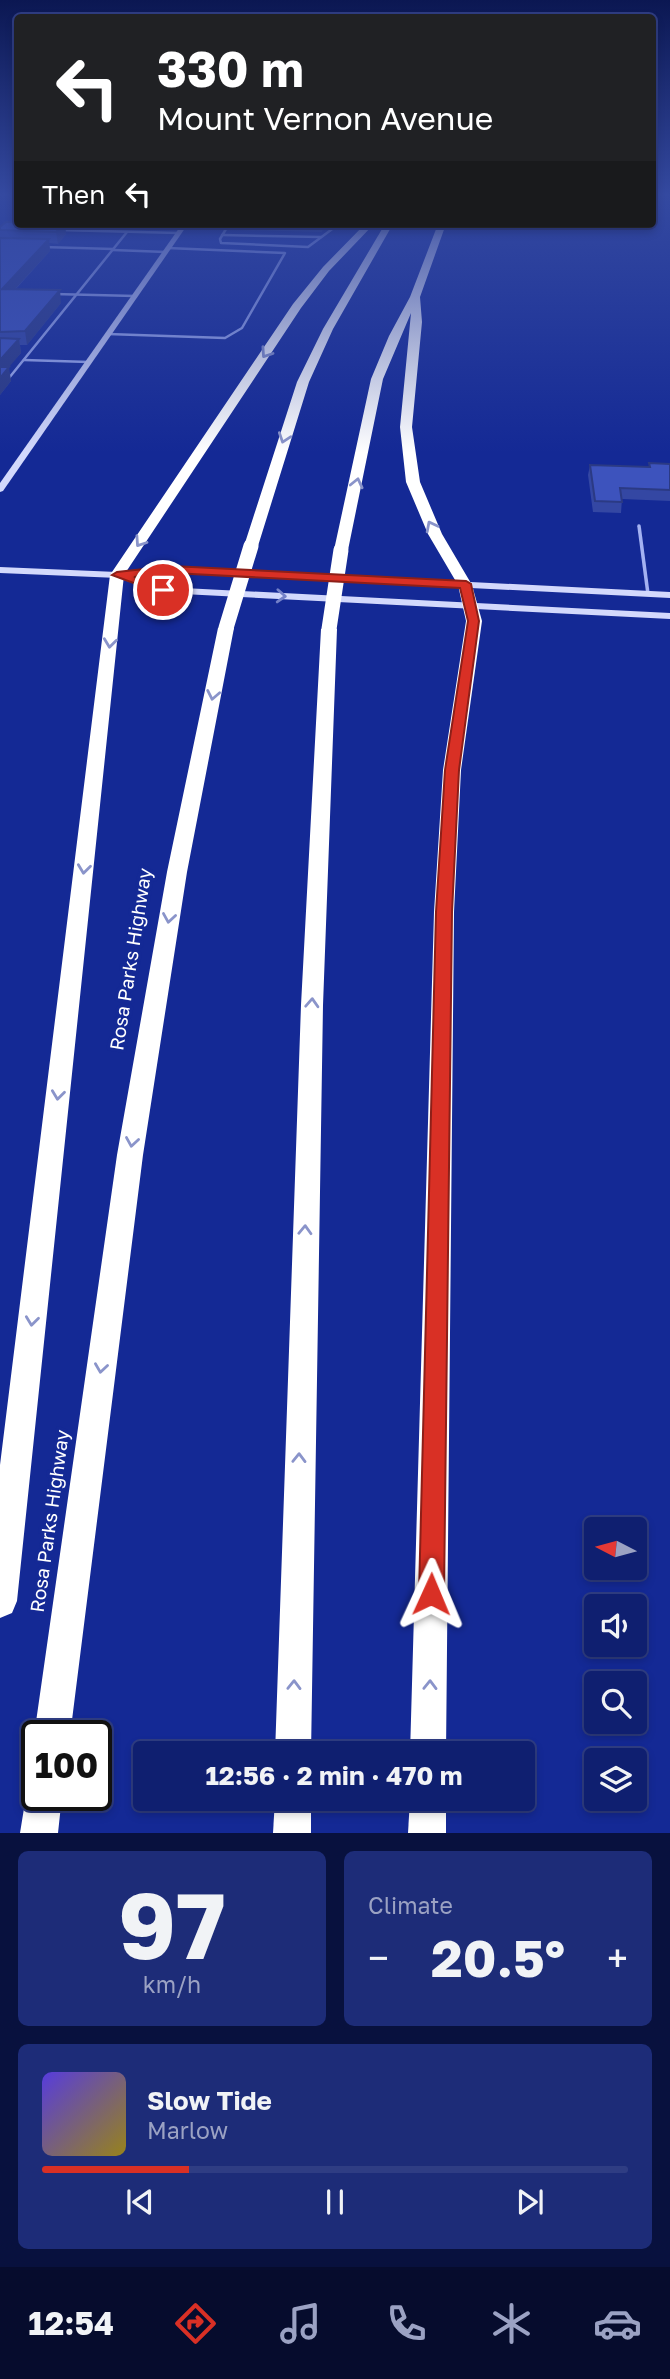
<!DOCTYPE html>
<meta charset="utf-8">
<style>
body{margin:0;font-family:"Golos Text",sans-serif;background:#1d2c78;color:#f1f3f6;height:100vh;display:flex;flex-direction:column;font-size:26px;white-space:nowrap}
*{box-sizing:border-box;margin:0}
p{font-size:23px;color:#9ba2c3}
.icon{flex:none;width:38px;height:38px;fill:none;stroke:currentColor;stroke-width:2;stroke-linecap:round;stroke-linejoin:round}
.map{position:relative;height:1833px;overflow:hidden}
.side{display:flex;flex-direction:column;gap:18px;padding:18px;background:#08113e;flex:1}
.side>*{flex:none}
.top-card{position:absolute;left:14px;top:14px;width:642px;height:214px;border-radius:7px;box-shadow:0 4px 10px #0003,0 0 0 2px #2f3d83;background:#202124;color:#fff;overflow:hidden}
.needle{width:46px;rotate:276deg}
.fabs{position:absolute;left:584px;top:1517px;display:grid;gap:14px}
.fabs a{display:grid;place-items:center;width:63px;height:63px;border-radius:7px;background:#0f1f70;box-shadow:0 4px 10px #0003,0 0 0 2px #2f3d83;font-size:35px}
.speed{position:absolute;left:21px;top:1720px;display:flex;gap:14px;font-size:35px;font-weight:700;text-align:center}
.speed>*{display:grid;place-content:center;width:91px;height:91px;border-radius:50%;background:#0f1f70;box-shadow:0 4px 10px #0003,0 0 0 2px #2f3d83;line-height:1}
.speed .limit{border:4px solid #111;border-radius:10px;background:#fff;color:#111}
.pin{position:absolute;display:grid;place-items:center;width:60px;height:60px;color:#fff;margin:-30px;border:4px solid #fff;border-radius:50%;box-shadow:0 2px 7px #0007}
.me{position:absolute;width:77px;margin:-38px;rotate:1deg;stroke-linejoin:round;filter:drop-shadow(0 0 5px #0008)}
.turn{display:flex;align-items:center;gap:24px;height:147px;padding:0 28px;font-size:32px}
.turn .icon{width:91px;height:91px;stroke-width:2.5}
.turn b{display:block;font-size:49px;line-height:60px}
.then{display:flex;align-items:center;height:66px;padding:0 28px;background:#0003;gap:14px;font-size:26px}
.big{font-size:52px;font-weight:700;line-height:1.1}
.side .card{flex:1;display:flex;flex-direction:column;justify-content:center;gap:10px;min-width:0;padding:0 24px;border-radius:10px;background:#1d2c78}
.side .dial{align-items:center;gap:0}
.dial b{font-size:91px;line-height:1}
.song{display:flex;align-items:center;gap:21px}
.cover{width:84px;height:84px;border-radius:10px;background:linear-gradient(135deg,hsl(250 70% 55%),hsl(50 70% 35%))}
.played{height:7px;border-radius:4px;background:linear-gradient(90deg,#d93025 25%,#2f3d83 25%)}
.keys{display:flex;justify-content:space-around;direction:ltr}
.heat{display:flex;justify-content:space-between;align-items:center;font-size:38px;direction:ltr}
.side .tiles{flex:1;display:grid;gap:18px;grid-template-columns:1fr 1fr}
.card:last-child{grid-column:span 2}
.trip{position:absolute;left:133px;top:1741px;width:402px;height:70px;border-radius:7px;background:#0f1f70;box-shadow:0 4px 10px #0003,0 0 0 2px #2f3d83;font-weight:700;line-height:70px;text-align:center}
.menu{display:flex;height:112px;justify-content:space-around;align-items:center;background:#060c2d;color:#9ba2c3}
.menu .icon{width:49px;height:49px}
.menu .current{color:#d93025}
.menu b{font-size:32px;color:#f1f3f6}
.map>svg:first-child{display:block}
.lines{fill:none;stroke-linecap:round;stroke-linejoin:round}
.lane-far1{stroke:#a4b2f2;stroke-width:2.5}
.lane{stroke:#a4b2f2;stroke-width:3.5}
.secondary{fill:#d3d9fc;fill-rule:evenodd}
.highway{fill:#fff;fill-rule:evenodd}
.highway-bridge{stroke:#fff;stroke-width:15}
.wall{fill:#3447a3}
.shaded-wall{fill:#2b3a84}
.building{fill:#3d53bd;stroke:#2b3a84;stroke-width:2}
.oneway{stroke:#8a94ca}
.oneway2{stroke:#7481c8}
.route{fill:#d93025;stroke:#8d1f18;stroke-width:2}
.labels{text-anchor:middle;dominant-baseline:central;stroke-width:7;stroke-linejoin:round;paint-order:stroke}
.street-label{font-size:19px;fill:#fff;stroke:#142995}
</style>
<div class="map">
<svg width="670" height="1833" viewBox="0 0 670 1833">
<rect width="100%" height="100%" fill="#142995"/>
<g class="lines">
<g class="lane-far1">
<path d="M 229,224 L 220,239 L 221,243 L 308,247 L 339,224"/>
<path d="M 59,230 L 179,233"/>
<path d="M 222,235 L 321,237"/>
<path d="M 43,247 L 113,249"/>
<path d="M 113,250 L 166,252"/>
<path d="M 54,294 L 135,296"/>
<path d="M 108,334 L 225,338 L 242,328 L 285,253 L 168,248"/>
<path d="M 24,360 L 89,362"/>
<path d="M 0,377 L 9,378 L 127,232"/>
</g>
<path class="lane" d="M 639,526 L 648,594"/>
<g class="secondary">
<path d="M 182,224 L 188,224 L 3,491 L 0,492 L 0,483 Z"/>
<path d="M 0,567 L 117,572 L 172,567 L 670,592 L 670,598 L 172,573 L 131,577 L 164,587 L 670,613 L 670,619 L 163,593 L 118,578 L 0,573 Z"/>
</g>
<g class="highway">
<path d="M 365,224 L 374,224 L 329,271 L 301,308 L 124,575 L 17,1601 L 12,1613 L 0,1618 L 0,1465 L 110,575 L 293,304 L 323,267 Z"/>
<path d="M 385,224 L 393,224 L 333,329 L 309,382 L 258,546 L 256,549 L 246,549 L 244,546 L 297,382 L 323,329 Z"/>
<path d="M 438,224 L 446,224 L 420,297 L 422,322 L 412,427 L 420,482 L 442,534 L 472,585 L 482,621 L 461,770 L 454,912 L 446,1754 L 410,1754 L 434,912 L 443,770 L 466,621 L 458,585 L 428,534 L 406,482 L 400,427 L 411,313 L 383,379 L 348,550 L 341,554 L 334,550 L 371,379 L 389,336 L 410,297 Z"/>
<path d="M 226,623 L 234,628 L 187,872 L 143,1155 L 70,1736 L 37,1736 L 37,1742 L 34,1736 L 117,1155 L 167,872 L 218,628 Z"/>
<path d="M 329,624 L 337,629 L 323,1005 L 311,1754 L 275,1754 L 301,1005 L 321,629 Z"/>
<path d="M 37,1781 L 37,1796 L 62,1796 L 58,1833 L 20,1833 L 26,1796 L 31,1783 Z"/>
<path d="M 275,1799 L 311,1799 L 311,1833 L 273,1833 Z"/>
<path d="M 410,1799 L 446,1799 L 446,1833 L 408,1833 Z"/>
</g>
<g class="highway-bridge">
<path d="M 226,628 L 251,546"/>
<path d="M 329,629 L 341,550"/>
</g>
</g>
<g class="wall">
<path d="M 18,214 L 18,224 L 76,224 L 73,227 L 65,227 L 66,234 L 58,244 L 49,243 L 50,251 L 16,289 L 61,303 L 27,345 L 20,345 L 21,353 L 8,367 L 11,381 L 0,395 L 0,227 L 15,222 L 14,217 Z"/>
<path d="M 239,224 L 325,224 L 322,232 L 240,230 Z"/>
<path d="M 649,463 L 670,464 L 670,501 L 622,499 L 621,513 L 593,512 L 588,475 L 590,465 L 649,467 Z"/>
</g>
<g class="shaded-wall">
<path d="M 64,224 L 65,224 L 66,234 L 58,244 L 56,232 Z"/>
<path d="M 49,239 L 50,251 L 4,301 L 2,289 Z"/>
<path d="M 60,290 L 61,303 L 27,345 L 25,331 Z"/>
<path d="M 19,339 L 21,353 L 4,373 L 0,374 L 0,360 Z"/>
<path d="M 9,367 L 11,381 L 0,395 L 0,378 Z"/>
</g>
<g class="building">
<path d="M 6,222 L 18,222 L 18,224 L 64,224 L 56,232 L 0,230 L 0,227 Z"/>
<path d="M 0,238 L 49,239 L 2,289 L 60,290 L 25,331 L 0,332 Z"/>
<path d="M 0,338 L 19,339 L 0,360 Z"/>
<path d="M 0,367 L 9,367 L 0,378 Z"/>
<path d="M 649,463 L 670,464 L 670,490 L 620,488 L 622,502 L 595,501 L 590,465 L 650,467 Z"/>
</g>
<defs><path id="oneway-chevron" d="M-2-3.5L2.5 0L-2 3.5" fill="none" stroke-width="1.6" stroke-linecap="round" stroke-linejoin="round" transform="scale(1.75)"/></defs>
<g class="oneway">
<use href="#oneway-chevron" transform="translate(266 353) rotate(124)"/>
<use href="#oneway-chevron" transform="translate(284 438) rotate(109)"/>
<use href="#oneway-chevron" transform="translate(357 483) rotate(-77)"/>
<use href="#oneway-chevron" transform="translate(431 526) rotate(-117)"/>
<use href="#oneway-chevron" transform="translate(140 542) rotate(124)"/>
<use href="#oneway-chevron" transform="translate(110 643) rotate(97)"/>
<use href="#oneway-chevron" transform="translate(213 695) rotate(101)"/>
<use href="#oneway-chevron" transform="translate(84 869) rotate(97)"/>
<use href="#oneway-chevron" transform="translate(169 918) rotate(99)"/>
<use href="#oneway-chevron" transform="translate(312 1003) rotate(-87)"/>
<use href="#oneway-chevron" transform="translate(58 1095) rotate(97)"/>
<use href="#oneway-chevron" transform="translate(132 1142) rotate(99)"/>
<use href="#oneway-chevron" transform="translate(305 1230) rotate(-88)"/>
<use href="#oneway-chevron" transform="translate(32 1321) rotate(97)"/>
<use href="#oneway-chevron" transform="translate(101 1368) rotate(98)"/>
<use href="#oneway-chevron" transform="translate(299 1458) rotate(-89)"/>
<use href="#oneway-chevron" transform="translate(294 1685) rotate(-89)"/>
<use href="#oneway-chevron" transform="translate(430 1685) rotate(-89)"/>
</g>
<use class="oneway2" href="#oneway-chevron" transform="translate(281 596) rotate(3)"/>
<linearGradient id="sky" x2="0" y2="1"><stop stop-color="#0b1752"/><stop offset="0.43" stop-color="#3449a0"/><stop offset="1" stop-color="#3449a0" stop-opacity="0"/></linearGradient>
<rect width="670" height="453" fill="url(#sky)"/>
<path class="route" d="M 172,566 L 466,581 L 471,584 L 479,621 L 459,770 L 452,912 L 444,1594 L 440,1602 L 431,1606 L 422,1602 L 419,1594 L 436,912 L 445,770 L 468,621 L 460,588 L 172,573 L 134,577 L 167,588 L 167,593 L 163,594 L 112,575 L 117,572 Z"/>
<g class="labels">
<g class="street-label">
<text transform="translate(130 959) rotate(-81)">Rosa Parks Highway</text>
<text transform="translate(49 1521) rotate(-82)">Rosa Parks Highway</text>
</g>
</g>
</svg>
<div class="fabs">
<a><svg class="needle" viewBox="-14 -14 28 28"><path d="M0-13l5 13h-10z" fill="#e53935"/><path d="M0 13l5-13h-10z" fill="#9ba2c3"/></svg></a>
<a><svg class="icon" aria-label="sound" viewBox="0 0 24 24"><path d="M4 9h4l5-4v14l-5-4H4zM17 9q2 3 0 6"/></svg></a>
<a><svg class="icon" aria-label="search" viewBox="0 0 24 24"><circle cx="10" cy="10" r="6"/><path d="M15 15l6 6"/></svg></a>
<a><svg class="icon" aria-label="layers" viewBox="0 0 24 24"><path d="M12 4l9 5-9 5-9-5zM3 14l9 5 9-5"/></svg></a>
</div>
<div class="speed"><div class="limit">100</div></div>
<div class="pin" style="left:163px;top:590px;background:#d93025"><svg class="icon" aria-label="arrive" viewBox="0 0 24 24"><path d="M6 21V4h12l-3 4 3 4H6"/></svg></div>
<svg class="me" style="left:431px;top:1594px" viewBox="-20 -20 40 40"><path d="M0-17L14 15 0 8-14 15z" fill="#d93025" stroke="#fff" stroke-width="4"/></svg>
<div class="trip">12:56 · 2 min · 470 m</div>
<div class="top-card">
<div class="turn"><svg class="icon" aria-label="left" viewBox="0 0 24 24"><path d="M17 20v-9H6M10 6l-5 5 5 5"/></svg><div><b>330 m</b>Mount Vernon Avenue</div></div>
<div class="then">Then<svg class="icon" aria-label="left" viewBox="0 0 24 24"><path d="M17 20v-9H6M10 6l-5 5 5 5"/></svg></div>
</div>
</div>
<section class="side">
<div class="tiles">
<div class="card dial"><b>97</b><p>km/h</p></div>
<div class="card"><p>Climate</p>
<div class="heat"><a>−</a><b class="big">20.5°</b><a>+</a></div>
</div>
<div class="card">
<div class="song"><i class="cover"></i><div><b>Slow Tide</b><p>Marlow</p></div></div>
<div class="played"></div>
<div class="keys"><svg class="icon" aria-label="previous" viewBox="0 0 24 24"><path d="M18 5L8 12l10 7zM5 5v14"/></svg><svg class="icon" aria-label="pause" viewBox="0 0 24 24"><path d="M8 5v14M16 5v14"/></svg><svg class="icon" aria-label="next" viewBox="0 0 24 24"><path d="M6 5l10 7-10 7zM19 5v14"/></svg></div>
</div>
</div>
</section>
<nav class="menu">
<b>12:54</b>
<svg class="icon current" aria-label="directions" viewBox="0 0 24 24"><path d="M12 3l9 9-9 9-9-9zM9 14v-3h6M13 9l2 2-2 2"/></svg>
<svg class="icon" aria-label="music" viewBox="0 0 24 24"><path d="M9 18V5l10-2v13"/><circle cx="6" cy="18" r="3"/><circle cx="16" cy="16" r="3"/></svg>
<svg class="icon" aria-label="phone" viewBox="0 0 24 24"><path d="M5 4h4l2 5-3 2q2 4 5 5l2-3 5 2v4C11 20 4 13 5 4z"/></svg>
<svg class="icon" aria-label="climate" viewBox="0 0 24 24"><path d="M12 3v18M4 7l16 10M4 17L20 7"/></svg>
<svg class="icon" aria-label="car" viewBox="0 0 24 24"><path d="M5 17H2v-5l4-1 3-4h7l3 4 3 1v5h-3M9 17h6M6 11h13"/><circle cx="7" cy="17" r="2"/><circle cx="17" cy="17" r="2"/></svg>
</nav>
